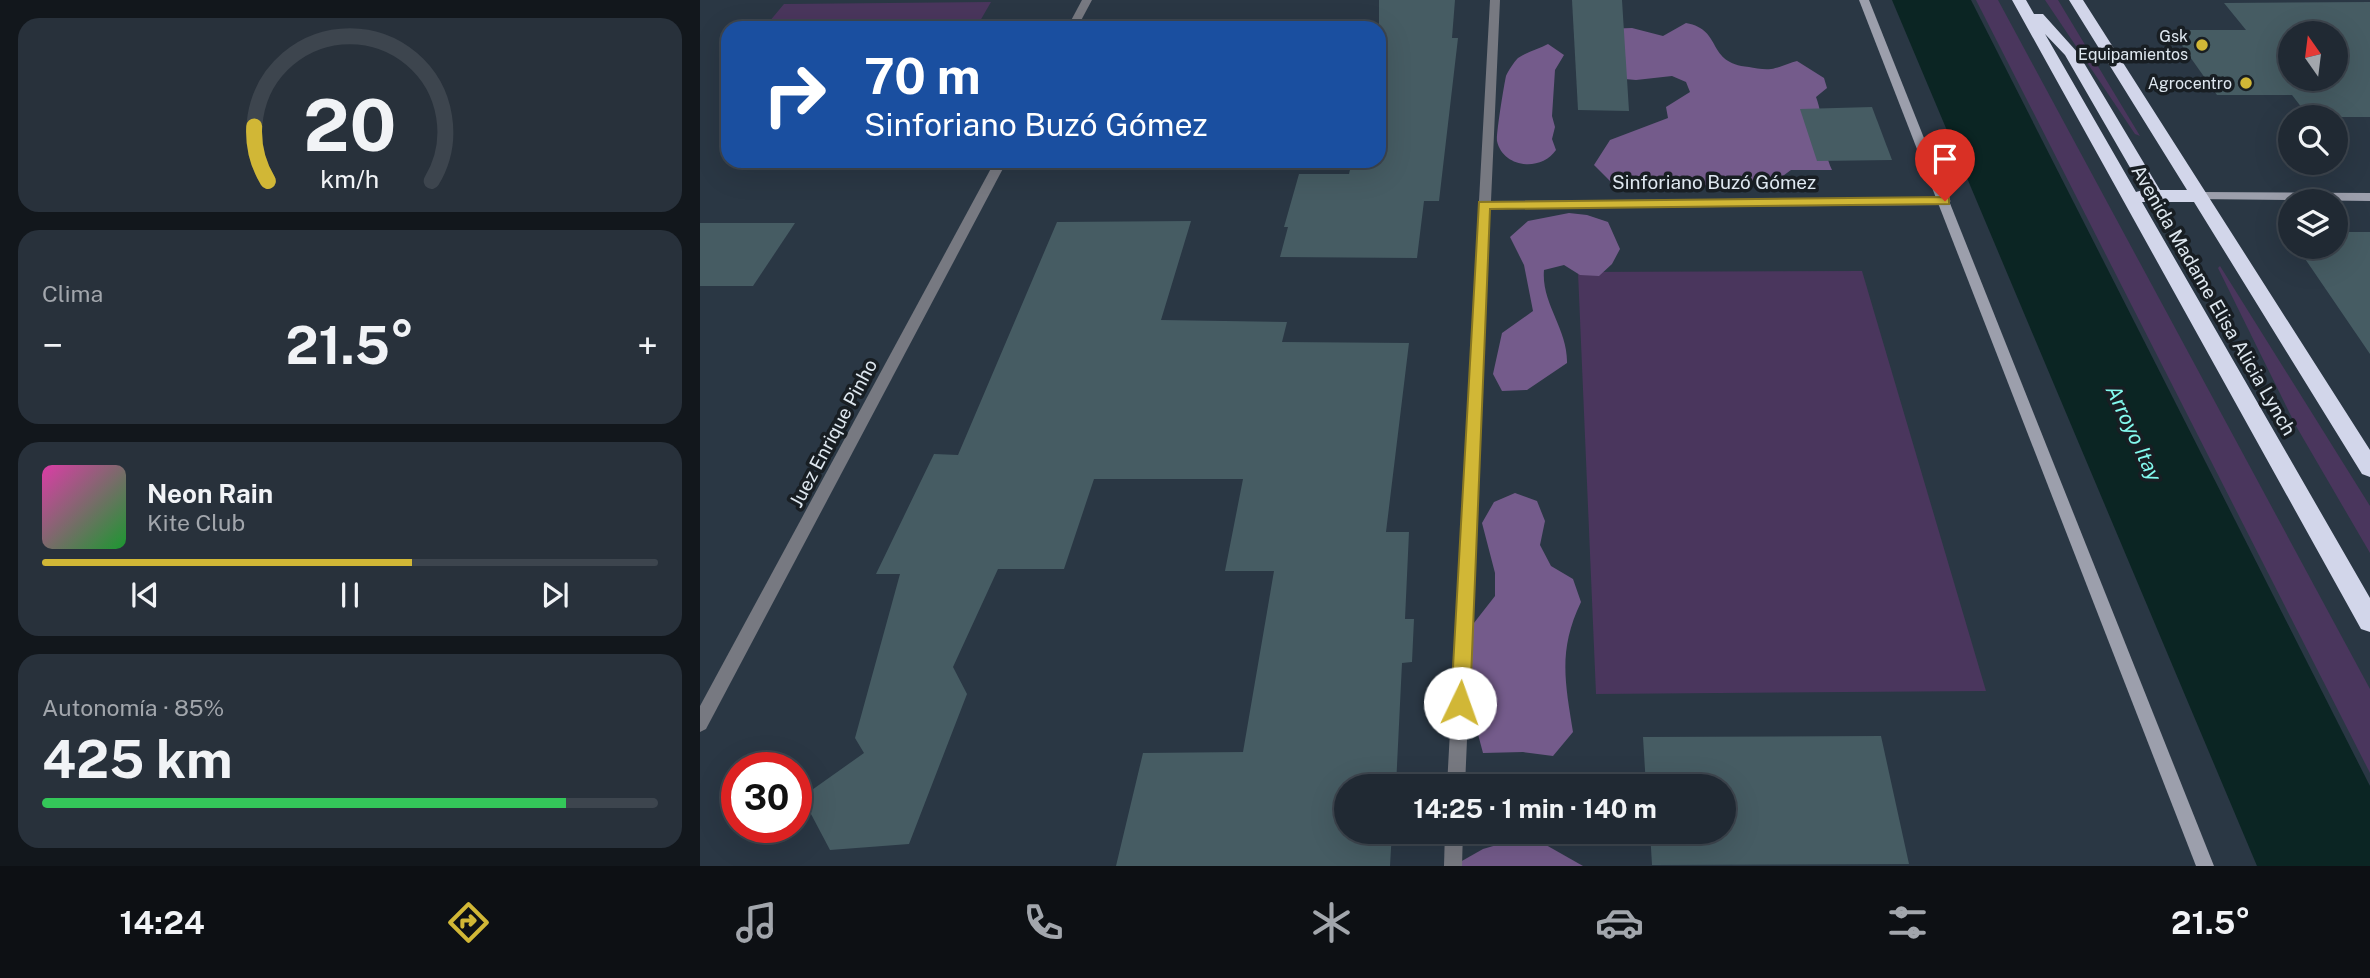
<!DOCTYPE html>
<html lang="es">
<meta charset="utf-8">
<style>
body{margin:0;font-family:"Public Sans",sans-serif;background:#28313b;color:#f1f3f6;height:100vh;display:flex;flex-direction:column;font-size:26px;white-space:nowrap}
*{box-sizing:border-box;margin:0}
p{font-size:23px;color:#a2a6ac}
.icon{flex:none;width:38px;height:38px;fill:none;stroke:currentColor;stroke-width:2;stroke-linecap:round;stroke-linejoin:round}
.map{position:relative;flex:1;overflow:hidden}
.side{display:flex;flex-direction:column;gap:18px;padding:18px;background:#12171c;width:700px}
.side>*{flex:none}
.top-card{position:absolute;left:21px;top:21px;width:665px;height:147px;border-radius:21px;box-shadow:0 7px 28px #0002,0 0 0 2px #3d454e;background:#1a4fa0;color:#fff;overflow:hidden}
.needle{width:46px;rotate:346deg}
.tools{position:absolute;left:1578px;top:21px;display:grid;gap:14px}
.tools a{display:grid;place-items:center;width:70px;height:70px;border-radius:50%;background:#202933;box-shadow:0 7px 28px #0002,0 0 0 2px #3d454e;font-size:35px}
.speed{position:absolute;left:21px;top:752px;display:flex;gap:14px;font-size:35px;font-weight:700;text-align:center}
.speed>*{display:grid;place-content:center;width:91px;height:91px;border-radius:50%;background:#202933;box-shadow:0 7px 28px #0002,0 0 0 2px #3d454e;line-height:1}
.speed .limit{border:10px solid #d22;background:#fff;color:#111}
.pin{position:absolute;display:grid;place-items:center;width:60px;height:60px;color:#fff;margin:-72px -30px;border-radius:50% 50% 50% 0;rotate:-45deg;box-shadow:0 0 7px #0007}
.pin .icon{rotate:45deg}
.me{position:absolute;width:77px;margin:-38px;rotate:3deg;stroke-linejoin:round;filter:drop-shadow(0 0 5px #0008)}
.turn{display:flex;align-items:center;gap:24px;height:147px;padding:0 28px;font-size:32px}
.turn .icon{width:91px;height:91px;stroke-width:2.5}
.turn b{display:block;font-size:49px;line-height:60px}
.big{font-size:52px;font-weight:700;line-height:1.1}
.side .card{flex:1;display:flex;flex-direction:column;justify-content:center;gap:10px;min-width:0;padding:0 24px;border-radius:21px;background:#28313b}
.side .dial{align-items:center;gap:0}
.dial svg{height:182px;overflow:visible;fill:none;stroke:#3d454e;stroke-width:7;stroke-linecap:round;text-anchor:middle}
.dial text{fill:#f1f3f6;stroke:none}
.song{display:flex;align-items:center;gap:21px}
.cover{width:84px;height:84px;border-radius:10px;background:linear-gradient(135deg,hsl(320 70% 55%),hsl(130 70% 35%))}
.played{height:7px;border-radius:4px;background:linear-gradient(90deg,#d1b736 60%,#3d454e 60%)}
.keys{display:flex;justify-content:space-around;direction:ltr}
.heat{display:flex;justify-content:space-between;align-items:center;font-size:38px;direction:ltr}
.charge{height:10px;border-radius:5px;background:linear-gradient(90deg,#34c759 85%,#3d454e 0)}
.trip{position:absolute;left:634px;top:774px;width:402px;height:70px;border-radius:35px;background:#202933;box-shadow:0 7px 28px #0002,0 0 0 2px #3d454e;font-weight:700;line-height:70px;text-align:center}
.tab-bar{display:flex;height:112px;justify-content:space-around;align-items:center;background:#0d1014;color:#a2a6ac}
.tab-bar .icon{width:49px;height:49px}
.tab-bar .current{color:#d1b736}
.tab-bar b{font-size:32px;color:#f1f3f6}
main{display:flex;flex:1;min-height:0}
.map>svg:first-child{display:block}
.green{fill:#4a365d}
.forest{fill:#745b8b}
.water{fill:#0b2523}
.building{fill:#465c63;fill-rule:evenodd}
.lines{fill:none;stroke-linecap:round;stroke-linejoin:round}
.street{fill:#777981;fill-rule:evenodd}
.secondary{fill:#9c9fac;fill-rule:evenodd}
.highway{fill:#d2d6ea;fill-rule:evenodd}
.route{fill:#d1b736;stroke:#887723;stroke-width:2}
.poi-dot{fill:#d1b736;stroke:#181e23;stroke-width:2.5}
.labels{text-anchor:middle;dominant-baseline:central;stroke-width:7;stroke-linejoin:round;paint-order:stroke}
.far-poi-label{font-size:16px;fill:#dfe8f0;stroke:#181e23;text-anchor:end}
.street-label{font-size:19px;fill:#dfe8f0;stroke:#181e23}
.water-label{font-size:21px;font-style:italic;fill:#83faee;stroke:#181e23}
</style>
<main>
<section class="side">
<div class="card dial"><svg viewBox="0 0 100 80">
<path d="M14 69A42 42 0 1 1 86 69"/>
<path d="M14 69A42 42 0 0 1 8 45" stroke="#d1b736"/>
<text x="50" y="56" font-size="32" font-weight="700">20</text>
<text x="50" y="72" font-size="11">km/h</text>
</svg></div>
<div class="card"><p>Clima</p>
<div class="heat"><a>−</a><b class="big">21.5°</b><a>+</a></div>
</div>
<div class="card">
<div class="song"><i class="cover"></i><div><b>Neon Rain</b><p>Kite Club</p></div></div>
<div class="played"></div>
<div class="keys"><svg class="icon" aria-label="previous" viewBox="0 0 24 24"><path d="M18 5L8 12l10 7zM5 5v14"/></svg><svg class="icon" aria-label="pause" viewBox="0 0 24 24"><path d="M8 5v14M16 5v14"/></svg><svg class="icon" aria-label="next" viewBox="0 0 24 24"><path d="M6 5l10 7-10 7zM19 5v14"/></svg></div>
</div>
<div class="card"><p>Autonomía · 85%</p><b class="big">425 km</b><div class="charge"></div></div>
</section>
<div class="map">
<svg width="1670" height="866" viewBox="0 0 1670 866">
<rect width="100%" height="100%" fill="#2a3744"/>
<g class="green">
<path d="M 1276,0 L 1298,0 L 1670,689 L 1670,773 Z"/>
<path d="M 1345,0 L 1358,0 L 1440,136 L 1435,134 Z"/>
<path d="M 291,2 L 276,28 L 64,28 L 84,4 Z"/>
<path d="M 1520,266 L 1670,506 L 1670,553 L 1596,426 L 1518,268 Z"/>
<path d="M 1162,271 L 1286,691 L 896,694 L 878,272 Z"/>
</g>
<g class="forest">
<path d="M 986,23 C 1024,30 1005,63 1049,67 C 1055,68 1064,70 1071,69 C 1079,68 1089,63 1097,61 L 1124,78 L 1127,88 L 1116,97 C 1125,121 1121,146 1132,170 L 1091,170 L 1072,184 L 916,187 L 894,165 L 910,140 L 968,118 L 966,107 L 990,92 L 986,82 L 972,76 L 936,80 L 902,77 L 903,29 L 932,28 L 963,36 Z"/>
<path d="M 848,44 L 864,55 L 855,70 L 852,116 L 855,127 L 852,139 L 856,150 C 841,172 803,168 797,141 C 796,134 804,85 806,76 C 808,71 814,62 818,58 C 826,52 839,49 848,44 Z"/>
<path d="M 869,213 L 887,215 L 908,222 L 920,249 L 912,264 L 899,276 L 880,275 L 864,265 L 844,270 C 841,303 868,329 867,363 L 827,390 L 802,391 L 793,374 L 802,333 L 833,311 L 824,265 L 810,237 L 828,221 Z"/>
<path d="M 815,493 L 837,501 L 845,521 L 840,545 L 851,566 L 873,579 L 881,602 C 858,650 865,682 873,732 L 853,756 L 823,752 L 783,753 L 759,663 L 763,637 L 795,596 L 795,573 L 782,523 L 794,502 Z"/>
<path d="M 814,840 L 846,845 L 883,866 L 753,866 L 783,849 Z"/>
</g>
<path class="water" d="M 1192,0 L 1271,0 L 1670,786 L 1670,866 L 1557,866 Z"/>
<g class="building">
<path d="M 679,0 L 755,0 L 752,38 L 758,38 L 739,201 L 724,201 L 717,258 L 580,257 L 588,227 L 584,227 L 599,174 L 649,174 L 652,161 L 679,161 Z"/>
<path d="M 872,0 L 922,0 L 929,111 L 878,110 Z"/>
<path d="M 1670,2 L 1670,117 L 1609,117 L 1592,95 L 1517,95 L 1471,30 L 1546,30 L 1524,3 ZM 1591,33 L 1636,33 L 1636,79 L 1591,79 Z"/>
<path d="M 1172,107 L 1192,160 L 1117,161 L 1100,109 Z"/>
<path d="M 491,221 L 461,320 L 587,322 L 582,342 L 709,343 L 686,532 L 709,532 L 705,619 L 714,619 L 712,662 L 702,663 L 696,786 L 646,786 L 646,831 L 692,831 L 690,866 L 416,866 L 443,753 L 543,752 L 574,571 L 525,571 L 543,479 L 394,479 L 364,569 L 298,569 L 253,667 L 267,694 L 209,844 L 130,850 L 102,797 L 164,753 L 155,738 L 200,574 L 176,574 L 234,454 L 258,455 L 357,222 Z"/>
<path d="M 0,223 L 95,223 L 53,286 L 0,286 Z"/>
<path d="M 1636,232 L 1670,232 L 1670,354 L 1597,247 L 1636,247 Z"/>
<path d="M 1181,736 L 1209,864 L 952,865 L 950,831 L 1024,831 L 1024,786 L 946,786 L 943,737 Z"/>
</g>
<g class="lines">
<g class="street">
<path d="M 382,0 L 392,0 L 377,28 L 367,28 Z"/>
<path d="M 790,0 L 800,0 L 791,201 L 1245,197 L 1251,201 L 1245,205 L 790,209 L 765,786 L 747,786 Z"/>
<path d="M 295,161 L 307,161 L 6,729 L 0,732 L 0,706 Z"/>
<path d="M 745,831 L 763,831 L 762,866 L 744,866 Z"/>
</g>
<g class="secondary">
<path d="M 1159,0 L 1169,0 L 1514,866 L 1496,866 Z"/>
<path d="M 1500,192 L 1670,193 L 1670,201 L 1496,199 L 1496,193 Z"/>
</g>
<path class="highway" d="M 1312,0 L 1326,0 L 1334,14 L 1343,14 L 1378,53 L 1460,190 L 1487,190 L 1369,0 L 1383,0 L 1670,450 L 1670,477 L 1662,474 L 1494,202 L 1442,202 L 1670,598 L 1670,632 L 1661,629 ZM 1345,34 L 1365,55 L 1443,190 L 1436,192 Z"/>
</g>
<path class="route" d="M 1245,197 L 1249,198 L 1249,204 L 790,209 L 770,703 L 767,710 L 760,712 L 754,710 L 751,703 L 779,202 Z"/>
<g class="poi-dot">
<circle cx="1502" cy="45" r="7"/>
<circle cx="1546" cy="83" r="7"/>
</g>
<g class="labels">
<g class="far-poi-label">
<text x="1488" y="36">Gsk<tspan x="1488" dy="18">Equipamientos</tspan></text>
<text x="1532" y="83">Agrocentro</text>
</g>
<g class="street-label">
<text x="1014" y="182">Sinforiano Buzó Gómez</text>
<text transform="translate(1514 300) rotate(60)">Avenida Madame Elisa Alicia Lynch</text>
<text transform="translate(133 433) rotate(-62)">Juez Enrique Pinho</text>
</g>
<g class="water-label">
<text transform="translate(1434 433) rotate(65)">Arroyo Itay</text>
</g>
</g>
</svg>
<div class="tools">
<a><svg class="needle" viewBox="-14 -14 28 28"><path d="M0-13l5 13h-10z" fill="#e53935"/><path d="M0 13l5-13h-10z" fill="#a2a6ac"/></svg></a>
<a><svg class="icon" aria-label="search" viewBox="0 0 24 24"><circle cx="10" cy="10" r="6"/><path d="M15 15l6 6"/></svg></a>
<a><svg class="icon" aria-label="layers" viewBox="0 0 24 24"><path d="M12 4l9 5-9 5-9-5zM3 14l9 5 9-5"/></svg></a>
</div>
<div class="speed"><div class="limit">30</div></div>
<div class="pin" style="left:1245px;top:201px;background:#d93025"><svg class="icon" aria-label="arrive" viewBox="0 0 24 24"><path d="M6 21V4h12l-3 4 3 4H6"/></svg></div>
<svg class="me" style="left:760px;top:703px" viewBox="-20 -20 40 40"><circle r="19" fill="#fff"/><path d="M0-13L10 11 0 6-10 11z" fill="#d1b736"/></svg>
<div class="trip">14:25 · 1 min · 140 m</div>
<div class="top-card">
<div class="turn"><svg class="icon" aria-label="right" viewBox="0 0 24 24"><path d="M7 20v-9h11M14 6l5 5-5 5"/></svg><div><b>70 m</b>Sinforiano Buzó Gómez</div></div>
</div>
</div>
</main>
<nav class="tab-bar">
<b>14:24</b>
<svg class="icon current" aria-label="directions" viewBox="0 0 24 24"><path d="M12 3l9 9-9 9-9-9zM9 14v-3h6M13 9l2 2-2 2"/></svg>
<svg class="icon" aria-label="music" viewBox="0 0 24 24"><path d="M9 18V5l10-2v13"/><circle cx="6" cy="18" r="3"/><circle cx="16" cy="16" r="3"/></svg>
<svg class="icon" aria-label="phone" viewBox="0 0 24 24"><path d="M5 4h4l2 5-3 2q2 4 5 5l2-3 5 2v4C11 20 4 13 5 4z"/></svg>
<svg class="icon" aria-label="climate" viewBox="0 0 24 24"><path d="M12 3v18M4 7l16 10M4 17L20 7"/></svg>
<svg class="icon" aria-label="car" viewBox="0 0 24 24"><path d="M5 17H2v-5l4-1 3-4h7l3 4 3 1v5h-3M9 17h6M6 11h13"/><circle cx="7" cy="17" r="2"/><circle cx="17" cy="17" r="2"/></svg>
<svg class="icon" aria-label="filters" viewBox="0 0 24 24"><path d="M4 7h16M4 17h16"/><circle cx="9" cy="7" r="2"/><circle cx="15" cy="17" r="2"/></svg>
<b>21.5°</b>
</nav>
